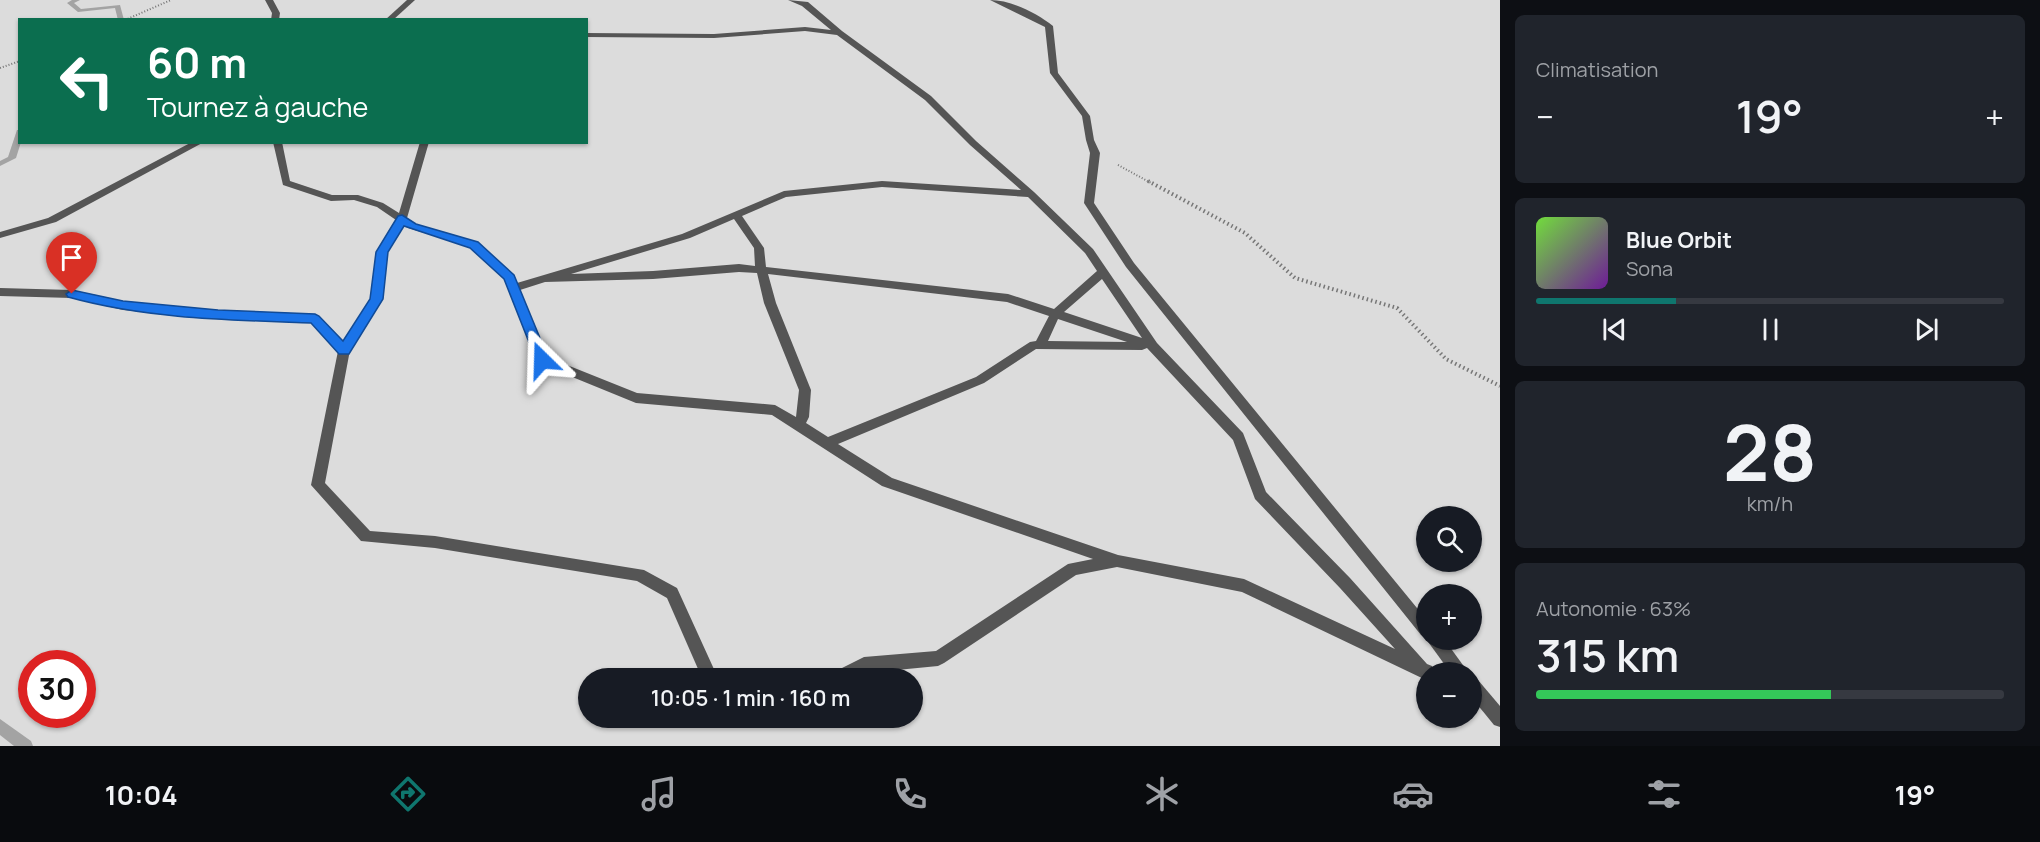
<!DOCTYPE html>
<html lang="fr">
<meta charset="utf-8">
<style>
body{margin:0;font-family:Manrope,sans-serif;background:#20242c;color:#f1f3f6;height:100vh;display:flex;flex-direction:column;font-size:22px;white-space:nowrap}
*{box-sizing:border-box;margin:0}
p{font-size:20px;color:#9ea1a6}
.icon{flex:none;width:33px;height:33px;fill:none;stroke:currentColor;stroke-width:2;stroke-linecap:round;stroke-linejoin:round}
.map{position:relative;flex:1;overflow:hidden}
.sheet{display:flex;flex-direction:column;gap:15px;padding:15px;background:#0d0f14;width:540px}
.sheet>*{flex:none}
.top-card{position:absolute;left:18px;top:18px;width:570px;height:126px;border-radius:0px;box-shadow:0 2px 4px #0004;background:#0b6e4f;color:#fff;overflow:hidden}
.controls{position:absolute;left:1416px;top:506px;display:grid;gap:12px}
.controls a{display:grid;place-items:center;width:66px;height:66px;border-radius:50%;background:#171b24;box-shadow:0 2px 4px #0004;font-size:30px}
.speed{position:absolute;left:18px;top:650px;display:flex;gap:12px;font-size:30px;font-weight:700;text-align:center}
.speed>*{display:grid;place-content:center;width:78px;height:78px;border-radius:50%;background:#171b24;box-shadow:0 2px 4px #0004;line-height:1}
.speed .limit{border:9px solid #d22;background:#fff;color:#111}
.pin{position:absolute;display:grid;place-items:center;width:51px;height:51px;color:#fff;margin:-62px -26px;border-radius:50% 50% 50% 0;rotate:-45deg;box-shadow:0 0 6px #0007}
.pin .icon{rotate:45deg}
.me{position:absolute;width:66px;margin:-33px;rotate:338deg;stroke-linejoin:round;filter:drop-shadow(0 0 4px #0008)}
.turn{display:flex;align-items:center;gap:21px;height:126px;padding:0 30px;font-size:27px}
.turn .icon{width:78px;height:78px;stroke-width:2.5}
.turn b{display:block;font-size:42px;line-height:51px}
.big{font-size:45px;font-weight:600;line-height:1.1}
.sheet .widget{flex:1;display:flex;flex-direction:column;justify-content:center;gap:9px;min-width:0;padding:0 21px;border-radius:9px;background:#20242c}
.sheet .dial{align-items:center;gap:0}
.dial b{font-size:78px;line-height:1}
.song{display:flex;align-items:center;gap:18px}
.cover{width:72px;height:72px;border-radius:9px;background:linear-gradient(135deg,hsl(100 70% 55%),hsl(280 70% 35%))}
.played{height:6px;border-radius:3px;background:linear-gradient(90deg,#0f766e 30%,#363941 30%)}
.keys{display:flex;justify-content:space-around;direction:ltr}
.heat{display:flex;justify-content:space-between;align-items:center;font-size:33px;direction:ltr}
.charge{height:9px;border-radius:4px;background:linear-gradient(90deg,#34c759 63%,#363941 0)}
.trip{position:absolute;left:578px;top:668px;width:345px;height:60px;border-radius:30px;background:#171b24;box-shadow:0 2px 4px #0004;font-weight:600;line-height:60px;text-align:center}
.tab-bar{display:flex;height:96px;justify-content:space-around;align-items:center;background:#090b0e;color:#9ea1a6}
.tab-bar .icon{width:42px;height:42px}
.tab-bar .selected{color:#0f766e}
.tab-bar b{font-size:27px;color:#f1f3f6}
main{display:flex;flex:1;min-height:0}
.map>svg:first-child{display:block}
.green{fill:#dcdcdc;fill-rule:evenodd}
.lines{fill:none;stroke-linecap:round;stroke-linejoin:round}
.stream{fill:#a3a3a3;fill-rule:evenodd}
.path-far1{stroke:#777;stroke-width:2;stroke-dasharray:1 2;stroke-linecap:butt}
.path{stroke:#777;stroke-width:4;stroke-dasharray:1.5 3;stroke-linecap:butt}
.minor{fill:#555;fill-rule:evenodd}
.route{fill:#1a73e8;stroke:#114b97;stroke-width:1.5}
</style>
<main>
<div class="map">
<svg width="1500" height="746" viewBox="0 0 1500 746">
<rect width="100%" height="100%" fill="#fff"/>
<path class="green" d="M 0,0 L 1500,0 L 1500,746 L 0,746 ZM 20,20 L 586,20 L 586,142 L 20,142 ZM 1426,516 L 1472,516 L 1472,561 L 1426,561 ZM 1426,594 L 1472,594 L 1472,639 L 1426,639 ZM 32,663 L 82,663 L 82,714 L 32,714 ZM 1426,672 L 1472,672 L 1472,717 L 1426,717 ZM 588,678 L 912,678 L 912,717 L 588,717 Z"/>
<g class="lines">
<g class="stream">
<path d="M 72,0 L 80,0 L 74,3 L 81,9 L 120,5 L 124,20 L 118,20 L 115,8 L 78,12 L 67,3 Z"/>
<path d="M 17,130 L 20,130 L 21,142 L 16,158 L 0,166 L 0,161 L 8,157 Z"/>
<path d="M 0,719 L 31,741 L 33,746 L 14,746 L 0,735 Z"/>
</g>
<g class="path-far1">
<path d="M 125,20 L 171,0"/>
<path d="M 0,68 L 20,61"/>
<path d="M 1118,165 L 1151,183"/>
</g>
<path class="path" d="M 1148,181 L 1245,233 L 1295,278 L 1397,308 L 1446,359 L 1500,386"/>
<g class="minor">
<path d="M 265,0 L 273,0 L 280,13 L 279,20 L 271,20 L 272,13 Z"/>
<path d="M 407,0 L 415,0 L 393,20 L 385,20 Z"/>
<path d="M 788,0 L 808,2 L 842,31 L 931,96 L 976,141 L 1034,192 L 1093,249 L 1157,343 L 1243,433 L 1266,492 L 1350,578 L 1427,664 L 1432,666 L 1434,672 L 1426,672 L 1426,680 L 1242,592 L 1117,567 L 1076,575 L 944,663 L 938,666 L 866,673 L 856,678 L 832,678 L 834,672 L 864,657 L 936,651 L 1068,564 L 1093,559 L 882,486 L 772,415 L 636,403 L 538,363 L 505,280 L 470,247 L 408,228 L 403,225 L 387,252 L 383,299 L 350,350 L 325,483 L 370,531 L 435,536 L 644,570 L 677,588 L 718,678 L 702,678 L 667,598 L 637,581 L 435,548 L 361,541 L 311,485 L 338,351 L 312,323 L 218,319 L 123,310 L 72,298 L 0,296 L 0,288 L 72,290 L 123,302 L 218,311 L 315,315 L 319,316 L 343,342 L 372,299 L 377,252 L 396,220 L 377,207 L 354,200 L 331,201 L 283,185 L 273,142 L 282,142 L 290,181 L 332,195 L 358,195 L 383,203 L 399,213 L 420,142 L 429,142 L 407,218 L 416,224 L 478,243 L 514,275 L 517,283 L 682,234 L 784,191 L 882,181 L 1021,190 L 970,145 L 925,100 L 837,35 L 805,31 L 714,38 L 586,37 L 586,33 L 714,34 L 805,27 L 831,30 L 802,6 ZM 882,187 L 1028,197 L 1085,253 L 1097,271 L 1054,309 L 1008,294 L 766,267 L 764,248 L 742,216 L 786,197 ZM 734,219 L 754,248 L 755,266 L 739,264 L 653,271 L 571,274 L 690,238 ZM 739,272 L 757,273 L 764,303 L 799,390 L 796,417 L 775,405 L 637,393 L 547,357 L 520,290 L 545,282 L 653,279 ZM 768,274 L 1007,302 L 1049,316 L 1036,341 L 1030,342 L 976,377 L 828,437 L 806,423 L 809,417 L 811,390 L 776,303 ZM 1102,279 L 1142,338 L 1064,312 ZM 1058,319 L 1127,342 L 1048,341 ZM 1147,348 L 1233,440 L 1255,499 L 1340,588 L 1395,649 L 1244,579 L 1118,555 L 892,478 L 838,444 L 984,383 L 1036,349 L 1142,350 Z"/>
<path d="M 990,0 C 1011,0 1037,13 1053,26 L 1058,73 L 1090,116 L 1094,140 L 1100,153 L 1094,203 L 1134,263 L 1426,619 L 1426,637 L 1421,635 L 1126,267 L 1084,203 L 1090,153 L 1086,140 L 1082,116 L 1050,73 L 1045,27 Z"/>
<path d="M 192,142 L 204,142 L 56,222 L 0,238 L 0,232 L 48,218 Z"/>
<path d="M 1426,639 L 1444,639 L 1468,672 L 1450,672 Z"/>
<path d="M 1472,678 L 1478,680 L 1500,706 L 1500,727 L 1494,725 L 1472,698 Z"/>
</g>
</g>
<path class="route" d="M 402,215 L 416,224 L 478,242 L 514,275 L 549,360 L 547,363 L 542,365 L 536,360 L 504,279 L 470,248 L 404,226 L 388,252 L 383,299 L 349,354 L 339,354 L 311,323 C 230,320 147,319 68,297 L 66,294 L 72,290 L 123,301 L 218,310 L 315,314 L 319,316 L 343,341 L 370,299 L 376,252 L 398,216 Z"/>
</svg>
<div class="controls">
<a><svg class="icon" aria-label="search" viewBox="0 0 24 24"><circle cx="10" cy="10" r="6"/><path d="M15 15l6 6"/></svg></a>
<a>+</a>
<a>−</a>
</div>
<div class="speed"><div class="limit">30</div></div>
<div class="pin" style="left:72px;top:294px;background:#d93025"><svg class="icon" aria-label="arrive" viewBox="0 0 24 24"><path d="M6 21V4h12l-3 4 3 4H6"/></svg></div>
<svg class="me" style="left:542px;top:360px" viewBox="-20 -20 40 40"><path d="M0-17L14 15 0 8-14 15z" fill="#1a73e8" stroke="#fff" stroke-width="4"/></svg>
<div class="trip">10:05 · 1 min · 160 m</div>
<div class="top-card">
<div class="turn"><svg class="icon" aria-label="left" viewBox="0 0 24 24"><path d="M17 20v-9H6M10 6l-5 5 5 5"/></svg><div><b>60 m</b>Tournez à gauche</div></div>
</div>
</div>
<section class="sheet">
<div class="widget"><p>Climatisation</p>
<div class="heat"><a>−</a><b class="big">19°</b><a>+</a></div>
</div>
<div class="widget">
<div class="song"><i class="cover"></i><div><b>Blue Orbit</b><p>Sona</p></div></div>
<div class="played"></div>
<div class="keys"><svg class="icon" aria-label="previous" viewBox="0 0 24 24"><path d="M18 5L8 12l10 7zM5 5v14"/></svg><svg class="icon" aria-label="pause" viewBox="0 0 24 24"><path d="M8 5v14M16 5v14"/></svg><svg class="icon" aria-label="next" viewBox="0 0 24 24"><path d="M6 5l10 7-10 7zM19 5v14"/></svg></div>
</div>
<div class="widget dial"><b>28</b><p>km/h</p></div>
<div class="widget"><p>Autonomie · 63%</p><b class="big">315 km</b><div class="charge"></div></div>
</section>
</main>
<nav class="tab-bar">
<b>10:04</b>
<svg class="icon selected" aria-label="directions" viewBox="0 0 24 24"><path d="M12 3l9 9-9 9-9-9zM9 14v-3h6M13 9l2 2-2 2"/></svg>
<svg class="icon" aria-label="music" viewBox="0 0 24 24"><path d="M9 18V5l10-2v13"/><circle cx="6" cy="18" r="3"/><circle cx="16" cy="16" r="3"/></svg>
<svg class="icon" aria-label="phone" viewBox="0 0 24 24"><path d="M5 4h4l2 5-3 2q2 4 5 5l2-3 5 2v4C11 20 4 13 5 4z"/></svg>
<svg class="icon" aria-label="climate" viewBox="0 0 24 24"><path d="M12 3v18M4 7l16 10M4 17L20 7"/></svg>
<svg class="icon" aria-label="car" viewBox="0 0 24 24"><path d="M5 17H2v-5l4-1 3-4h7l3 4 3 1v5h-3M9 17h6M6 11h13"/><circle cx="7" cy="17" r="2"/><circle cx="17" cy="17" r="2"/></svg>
<svg class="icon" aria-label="filters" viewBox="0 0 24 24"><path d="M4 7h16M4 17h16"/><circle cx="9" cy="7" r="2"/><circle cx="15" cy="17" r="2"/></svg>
<b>19°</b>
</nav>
